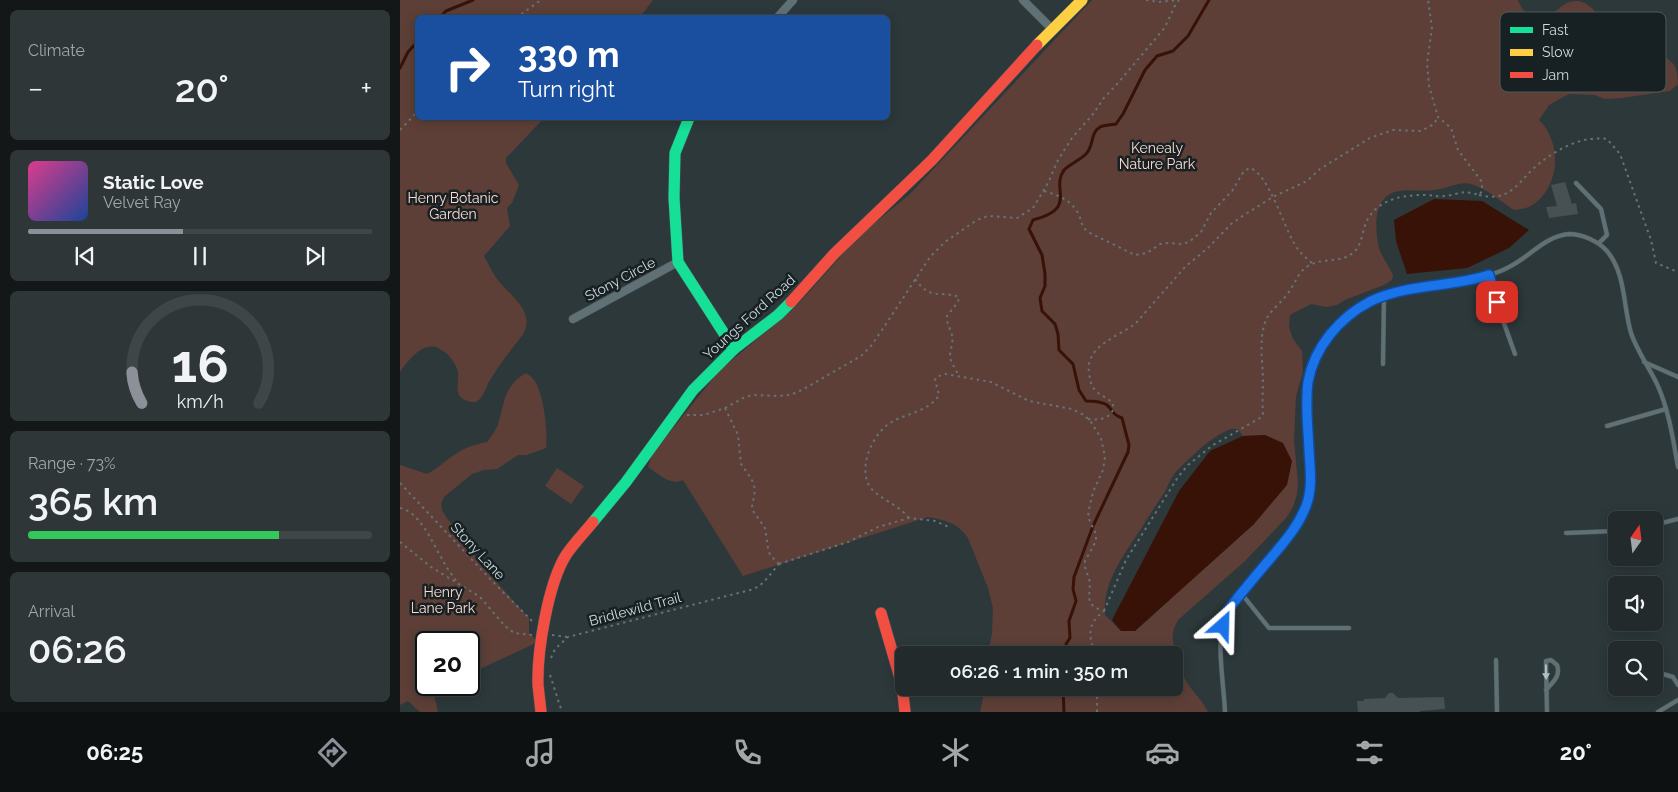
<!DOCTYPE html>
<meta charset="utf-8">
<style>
body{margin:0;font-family:Raleway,sans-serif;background:#2e3638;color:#f1f3f6;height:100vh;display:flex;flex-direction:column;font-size:19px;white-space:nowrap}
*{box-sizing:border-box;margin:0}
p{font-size:16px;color:#a2a7a9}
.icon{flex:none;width:28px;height:28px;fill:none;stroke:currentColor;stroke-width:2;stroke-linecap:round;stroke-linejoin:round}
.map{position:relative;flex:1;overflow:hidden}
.drawer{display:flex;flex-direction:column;gap:10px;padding:10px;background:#131718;width:400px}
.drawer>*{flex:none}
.top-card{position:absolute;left:15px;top:15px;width:475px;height:105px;border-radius:8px;box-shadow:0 2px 12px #0003,0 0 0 1px #3f4648;background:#1a4fa0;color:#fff;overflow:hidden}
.needle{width:32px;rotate:14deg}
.tools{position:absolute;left:1208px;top:511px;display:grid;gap:10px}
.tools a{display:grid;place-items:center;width:55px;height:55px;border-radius:8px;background:#222a2c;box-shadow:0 2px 12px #0003,0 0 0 1px #3f4648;font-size:25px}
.speed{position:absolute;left:15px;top:631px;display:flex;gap:10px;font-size:25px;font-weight:700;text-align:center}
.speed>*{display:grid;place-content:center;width:65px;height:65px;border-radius:50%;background:#222a2c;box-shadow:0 2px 12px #0003,0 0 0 1px #3f4648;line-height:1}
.speed .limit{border:2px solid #111;border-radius:8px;background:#fff;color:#111}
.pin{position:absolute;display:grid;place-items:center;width:42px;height:42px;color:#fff;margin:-21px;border-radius:10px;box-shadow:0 2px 8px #0006}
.me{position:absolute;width:55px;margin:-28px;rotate:25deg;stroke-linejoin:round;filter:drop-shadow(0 0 4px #0008)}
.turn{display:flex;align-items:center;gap:18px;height:105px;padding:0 20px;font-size:22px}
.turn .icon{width:65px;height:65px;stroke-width:2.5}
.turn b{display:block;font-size:35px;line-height:42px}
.big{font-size:38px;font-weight:600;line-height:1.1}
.drawer .card{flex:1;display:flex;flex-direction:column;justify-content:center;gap:8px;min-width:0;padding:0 18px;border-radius:8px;background:#2e3638}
.drawer .dial{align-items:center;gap:0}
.dial svg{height:130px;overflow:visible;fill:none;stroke:#3f4648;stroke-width:7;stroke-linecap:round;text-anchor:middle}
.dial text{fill:#f1f3f6;stroke:none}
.song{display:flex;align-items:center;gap:15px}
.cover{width:60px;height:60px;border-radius:8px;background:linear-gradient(135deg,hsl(330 70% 55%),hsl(220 70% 35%))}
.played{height:5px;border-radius:2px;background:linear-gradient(90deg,#8c9099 45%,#3f4648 45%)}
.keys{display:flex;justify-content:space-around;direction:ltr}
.heat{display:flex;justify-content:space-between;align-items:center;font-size:28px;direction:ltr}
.charge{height:8px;border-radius:4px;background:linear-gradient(90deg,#34c759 73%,#3f4648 0)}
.trip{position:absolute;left:495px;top:646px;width:288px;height:50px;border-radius:8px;background:#222a2c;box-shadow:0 2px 12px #0003,0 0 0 1px #3f4648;font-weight:600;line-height:50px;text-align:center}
.dock{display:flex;height:80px;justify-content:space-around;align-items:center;background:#0e1112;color:#a2a7a9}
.dock .icon{width:35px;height:35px}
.dock .on{color:#8c9099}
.dock b{font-size:22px;color:#f1f3f6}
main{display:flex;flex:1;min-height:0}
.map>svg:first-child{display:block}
.green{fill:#5d3f37;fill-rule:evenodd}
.water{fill:#381107}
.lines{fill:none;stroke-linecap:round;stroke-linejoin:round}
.stream{stroke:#381107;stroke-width:3}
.building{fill:#475053}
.lane-casing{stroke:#4b5457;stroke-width:5}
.street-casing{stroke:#4b5457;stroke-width:9}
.fast-casing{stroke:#4b5457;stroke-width:12}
.slow-casing{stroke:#4b5457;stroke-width:12}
.jam-casing{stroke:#4b5457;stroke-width:12}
.path{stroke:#657276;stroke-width:2;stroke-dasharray:2.5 4;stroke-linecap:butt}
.lane{stroke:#607176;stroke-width:4}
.street{stroke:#607176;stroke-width:8}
.fast{stroke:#16e098;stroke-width:11}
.slow{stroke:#ffcf43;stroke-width:11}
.jam{stroke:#f24e42;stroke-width:11}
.oneway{fill:#b2bfc3}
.route-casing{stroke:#114b97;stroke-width:12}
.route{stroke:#1a73e8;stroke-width:9}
.labels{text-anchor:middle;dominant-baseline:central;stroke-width:5;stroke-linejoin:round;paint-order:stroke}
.park-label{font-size:14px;fill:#fddad0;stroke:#172023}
.street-label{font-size:14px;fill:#cdd9dd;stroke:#172023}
.key{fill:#172023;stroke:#4e585b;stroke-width:1}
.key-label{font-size:14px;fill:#cdd9dd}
</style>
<main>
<section class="drawer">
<div class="card"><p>Climate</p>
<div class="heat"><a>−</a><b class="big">20°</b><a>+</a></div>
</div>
<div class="card">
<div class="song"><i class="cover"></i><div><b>Static Love</b><p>Velvet Ray</p></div></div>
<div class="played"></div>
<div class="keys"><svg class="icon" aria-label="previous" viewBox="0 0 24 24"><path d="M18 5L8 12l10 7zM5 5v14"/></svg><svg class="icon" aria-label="pause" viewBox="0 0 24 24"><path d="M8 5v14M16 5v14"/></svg><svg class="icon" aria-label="next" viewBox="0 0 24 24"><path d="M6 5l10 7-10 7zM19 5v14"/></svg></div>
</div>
<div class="card dial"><svg viewBox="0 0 100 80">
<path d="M14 69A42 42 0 1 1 86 69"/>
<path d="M14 69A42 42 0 0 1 8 50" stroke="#8c9099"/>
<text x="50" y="56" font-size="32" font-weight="700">16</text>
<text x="50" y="72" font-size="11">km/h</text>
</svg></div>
<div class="card"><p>Range · 73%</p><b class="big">365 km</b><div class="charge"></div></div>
<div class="card"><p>Arrival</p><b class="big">06:26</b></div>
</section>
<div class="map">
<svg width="1278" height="712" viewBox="0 0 1278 712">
<rect width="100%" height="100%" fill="#2d383b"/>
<g class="green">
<path d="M 0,0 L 253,0 L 240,17 L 18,18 L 18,118 L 144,118 L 106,158 L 106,163 L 119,185 L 112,203 L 107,208 L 110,226 L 84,256 C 88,263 92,272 97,279 C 109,295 139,313 121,337 C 111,350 99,365 90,380 C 86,386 82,404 72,402 C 68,402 61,399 59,395 C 56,387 59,380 58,372 C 56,365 51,357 46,353 C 42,351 39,348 36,347 C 21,343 7,362 0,372 Z"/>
<path d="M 692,0 L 1118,0 C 1121,8 1125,14 1133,17 C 1153,24 1158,1 1176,1 C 1186,1 1192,8 1198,15 C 1191,40 1192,46 1201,70 L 1212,70 L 1258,54 C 1274,61 1278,66 1278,84 L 1270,91 L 1222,98 L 1205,99 L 1194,95 L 1169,94 L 1149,105 L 1139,120 C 1145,125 1147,130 1150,136 C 1161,161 1154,193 1129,207 C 1124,209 1119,209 1114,210 C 1100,201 1087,189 1071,184 C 1059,181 1046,189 1034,190 C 1020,192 1006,188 992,193 C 973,201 975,231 979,248 C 982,257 989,266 993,275 L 992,280 L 984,285 L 945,300 L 937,305 L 926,307 L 911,304 L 890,315 L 889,327 L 893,339 L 902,351 L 903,372 L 896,396 L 894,440 L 898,484 L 897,494 L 893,507 L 886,518 L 845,561 L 778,620 C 771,633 771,639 777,653 C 781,663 781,673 787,683 C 794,693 803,701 808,712 L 580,712 L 585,688 L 774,688 L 774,655 L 588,655 L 592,633 L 593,608 L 588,588 L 568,538 C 558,523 545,520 528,517 L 343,576 L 283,480 C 270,486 259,474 248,467 L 251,457 L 254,452 L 319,371 L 391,311 L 410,291 L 450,246 L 471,226 L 510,194 ZM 831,429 L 838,429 L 843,436 L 865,435 L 854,524 L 735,631 L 721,631 L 705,615 C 702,578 730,548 747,519 C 753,510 758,502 764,493 C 768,487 770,479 775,473 C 788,459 813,435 831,429 Z"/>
<path d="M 126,373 C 131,376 135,380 137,385 C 144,400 148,432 146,448 L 127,455 L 118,455 L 97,469 L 84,470 L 72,474 L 44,497 L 41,503 L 42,510 L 46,517 L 67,543 L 79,563 L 129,618 L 129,633 L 138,642 L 69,674 L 69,642 L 26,642 L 26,685 L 44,685 L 33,690 L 38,712 L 20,712 L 8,701 L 0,705 L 0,465 L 27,474 C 37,469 45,461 54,455 C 64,448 75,444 87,442 C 92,435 97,429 99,421 C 105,400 105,385 126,373 Z"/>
<path d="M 157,468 L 184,486 L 171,504 L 145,486 Z"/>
</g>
<g class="water">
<path d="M 1034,199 L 1082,201 L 1129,230 L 1109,248 L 1067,268 L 1007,274 L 996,241 L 994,220 Z"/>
<path d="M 865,435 L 883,443 L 892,461 L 887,485 L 854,524 L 735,631 L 721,631 L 712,620 L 779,491 L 810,451 L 843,436 Z"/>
</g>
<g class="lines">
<g class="stream">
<path d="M 39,18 L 46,11 L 73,0"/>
<path d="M 0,68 L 8,52 L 18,41"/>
<path d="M 668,655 L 666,644 L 670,638 L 669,621 L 676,601 L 673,589 L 674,577 L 693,526 L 728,452 L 729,445 L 722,418 C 711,414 714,411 707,405 C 701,401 693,401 686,401 L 679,390 L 673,364 L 659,350 L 658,334 L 655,324 L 642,311 L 640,298 L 645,286 L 645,274 L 642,255 L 629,229 L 633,220 C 679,208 650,189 664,170 C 670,164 680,160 686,154 C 694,146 690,133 700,127 C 704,125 711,125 716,124 L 723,114 L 745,70 L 757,56 L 773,51 L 788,36 L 809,0"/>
<path d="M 663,688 L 664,712"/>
</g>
</g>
<g class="building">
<path d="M 1165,182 L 1172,204 L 1176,203 L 1178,214 L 1149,218 L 1146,207 L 1157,206 L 1151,185 Z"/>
<path d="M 989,693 L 993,693 L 998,698 L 1044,697 L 1045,709 L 1020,711 L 1020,712 L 958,712 L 957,701 L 964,701 L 964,699 L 985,698 Z"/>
</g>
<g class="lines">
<defs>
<g id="lane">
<path d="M 1176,183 L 1201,209 L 1207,235 L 1199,243"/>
<path d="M 1089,275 L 1101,315 L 1115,354"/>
<path d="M 1244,362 L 1278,377"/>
<path d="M 983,364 L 984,297"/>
<path d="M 1207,426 L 1266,409"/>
<path d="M 1254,525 L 1278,519"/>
<path d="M 1166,533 L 1216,531"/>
<path d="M 841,593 L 869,628 L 949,628"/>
<path d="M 1096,660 L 1097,712"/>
<path d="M 1263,674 L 1273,677 L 1278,685"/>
<path d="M 1146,690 C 1153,682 1161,676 1157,665 L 1151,660 L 1146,661 L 1147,712"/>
<path d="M 825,712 C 824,685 816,643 824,617 C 827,607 837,598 844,590 C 864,566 895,536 906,506 C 911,491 911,475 910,459 C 908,420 901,379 923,343 C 943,312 979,296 1015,288 C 1030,285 1046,285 1062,282 C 1080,278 1099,274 1116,263 C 1134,252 1147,236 1169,234 C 1182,234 1198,241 1207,251 C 1226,274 1223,306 1231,333 C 1237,351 1249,367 1257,384 C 1269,410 1273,439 1278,467"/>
<path d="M 1258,712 L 1278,700"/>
</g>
<g id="street">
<path d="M 623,0 L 652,29"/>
<path d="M 377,18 L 393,0"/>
<path d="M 173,319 L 278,262"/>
</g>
<g id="fast">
<path d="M 289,118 L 275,153 L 274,198 L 278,262 L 334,349"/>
<path d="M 193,522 L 226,482 L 293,390 L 334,349 L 378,315 L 391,302"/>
</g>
<path id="slow" d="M 637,45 L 682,0"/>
<g id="jam">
<path d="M 391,302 L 434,254 L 532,160 L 637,45"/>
<path d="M 481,613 L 502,685 L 505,712"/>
<path d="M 141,712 C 140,703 139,694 138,685 C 137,651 148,584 166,555 C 174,543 184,533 193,522"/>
</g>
</defs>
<use href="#lane" class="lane-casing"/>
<use href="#street" class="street-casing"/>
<use href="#fast" class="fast-casing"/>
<use href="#slow" class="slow-casing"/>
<use href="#jam" class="jam-casing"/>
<g class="path">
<path d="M 746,0 L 759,2 L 778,0"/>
<path d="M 116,18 L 141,0"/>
<path d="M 0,130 L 18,111"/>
<path d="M 644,191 C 658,195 672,200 679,215 C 682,222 681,226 688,232 L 735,255 L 747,253 L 760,244 L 768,243 L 782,244 L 789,242 L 801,232 L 811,213 L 832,191 L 844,171 L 850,168 C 868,173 884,227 894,243 C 898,251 905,257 912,263"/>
<path d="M 1079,195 C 1109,202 1115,186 1134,168 C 1153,151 1181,135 1207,139 L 1220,154 L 1251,240 L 1256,263 L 1278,272"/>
<path d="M 515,279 C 531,301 539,290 559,297 L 558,302 L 547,316 L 547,321 L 553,338 L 550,355 L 551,361 L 559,376"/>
<path d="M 325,408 L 338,435 L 341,464 L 351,478 L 354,485 L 355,491 L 352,507 L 353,511 L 365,528 L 368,548 L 370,555 L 379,564"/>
<path d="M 287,415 L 304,415 L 325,408 L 343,398 L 352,395 L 377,396 L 390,395 L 402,390 L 461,356 L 471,346 L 484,327 L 530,257 L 545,242 L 577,220 L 588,216 L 617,218 L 633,208 L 648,183 L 658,160 L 672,138 L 694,113 L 703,99 L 718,83 L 762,31 C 769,22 772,8 779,0"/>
<path d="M 688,419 C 699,420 709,420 714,408 L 712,402 C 707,398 701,396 696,391 C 691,386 690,380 689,373 C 685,345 719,337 736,323 L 785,267 L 809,247 L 831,224 L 844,215 L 873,197 L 907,181 L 920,169 L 970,138 L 993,130 L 1021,131 L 1034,124 L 1038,117"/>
<path d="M 0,483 L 91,580 L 133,622"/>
<path d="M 0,508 C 20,512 32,542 42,559 C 46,567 52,575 57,582"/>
<path d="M 509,518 C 498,504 479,499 470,487 C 458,469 471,438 487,425 C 503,413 528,413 539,395 L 535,380 L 536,377 L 545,374 L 591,382 L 629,401 L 672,409 L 684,415 L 691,422 L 701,438 L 705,457 L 703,470 L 693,492 L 689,509 L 688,517 L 696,534 L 696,541 L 685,561 L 685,567 L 690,582 L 689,598 L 691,604 L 696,608 L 704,611 C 686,625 689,635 695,655"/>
<path d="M 0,542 L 31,567 L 80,597 L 105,626 L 114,633 L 132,635"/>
<path d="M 379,564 L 448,542 L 478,527 L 509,518 L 535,521 L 551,528"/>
<path d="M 704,611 L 726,560 L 778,477 L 788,465 L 813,445 L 860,418 L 863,415 C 862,402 863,389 863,377 C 862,358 859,337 866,320 C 870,310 884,301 890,290 C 896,282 898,272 908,266 C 922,257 941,264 954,252 C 963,244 962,227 969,217 C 981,199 1003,195 1023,195 C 1031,195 1038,197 1046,196 C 1062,193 1063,190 1079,195 L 1082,191 L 1082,182 L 1058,150 L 1051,128 L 1038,117 L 1029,86 L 1027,63 L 1032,28 L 1028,0"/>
<path d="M 152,635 L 167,637"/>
<path d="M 151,658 L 155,649 L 168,637 L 354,589 L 363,583 L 379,564"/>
<path d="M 150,675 L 162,712"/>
<path d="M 697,712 L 697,688"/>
</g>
<use href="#lane" class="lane"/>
<use href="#street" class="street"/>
<use href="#fast" class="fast"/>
<use href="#slow" class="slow"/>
<use href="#jam" class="jam"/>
</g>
<defs><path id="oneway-solid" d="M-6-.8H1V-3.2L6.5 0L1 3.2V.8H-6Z" transform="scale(1.25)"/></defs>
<use class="oneway" href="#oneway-solid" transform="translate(1146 672) rotate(89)"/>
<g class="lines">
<defs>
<path id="route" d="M 823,626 L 825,615 L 831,606 C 844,590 857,574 870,559 C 884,542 898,527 906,506 C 913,488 910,469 909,450 C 908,427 905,404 908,382 C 914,347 940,317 971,301 C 1006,284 1052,287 1089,275 L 1097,302"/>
</defs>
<use href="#route" class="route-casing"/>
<use href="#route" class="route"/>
</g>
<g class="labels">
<g class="park-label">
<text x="757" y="148">Kenealy<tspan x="757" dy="16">Nature Park</tspan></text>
<text x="53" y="198">Henry Botanic<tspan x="53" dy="16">Garden</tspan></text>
<text x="43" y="592">Henry<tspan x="43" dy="16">Lane Park</tspan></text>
</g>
<g class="street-label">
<text transform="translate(220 279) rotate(-28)">Stony Circle</text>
<text transform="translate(349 317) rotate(-42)">Youngs Ford Road</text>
<text transform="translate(78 551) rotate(47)">Stony Lane</text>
<text transform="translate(235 609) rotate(-15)">Bridlewild Trail</text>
</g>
</g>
<rect x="1100" y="12" width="166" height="80" rx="8" class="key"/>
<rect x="1110" y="27" width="23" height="6" fill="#16e098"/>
<rect x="1110" y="49" width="23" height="7" fill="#ffcf43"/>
<rect x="1110" y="72" width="23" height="6" fill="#f24e42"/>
<g class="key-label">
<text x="1142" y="35">Fast</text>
<text x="1142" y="57">Slow</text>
<text x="1142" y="80">Jam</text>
</g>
</svg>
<div class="tools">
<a><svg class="needle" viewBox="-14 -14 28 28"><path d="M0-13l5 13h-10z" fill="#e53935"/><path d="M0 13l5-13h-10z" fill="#a2a7a9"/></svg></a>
<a><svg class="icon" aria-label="sound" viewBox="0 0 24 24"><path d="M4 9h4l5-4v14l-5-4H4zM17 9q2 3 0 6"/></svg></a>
<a><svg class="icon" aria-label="search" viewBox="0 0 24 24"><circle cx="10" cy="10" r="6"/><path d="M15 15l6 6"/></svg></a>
</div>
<div class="speed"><div class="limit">20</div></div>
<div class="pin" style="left:1097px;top:302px;background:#d93025"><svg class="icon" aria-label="arrive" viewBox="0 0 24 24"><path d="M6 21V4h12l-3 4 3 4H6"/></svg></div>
<svg class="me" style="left:823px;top:626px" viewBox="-20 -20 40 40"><path d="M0-17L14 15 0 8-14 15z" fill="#1a73e8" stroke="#fff" stroke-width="4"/></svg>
<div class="trip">06:26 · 1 min · 350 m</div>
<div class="top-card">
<div class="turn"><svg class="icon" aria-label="right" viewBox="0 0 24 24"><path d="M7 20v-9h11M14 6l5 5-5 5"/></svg><div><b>330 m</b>Turn right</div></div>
</div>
</div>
</main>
<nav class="dock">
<b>06:25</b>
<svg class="icon on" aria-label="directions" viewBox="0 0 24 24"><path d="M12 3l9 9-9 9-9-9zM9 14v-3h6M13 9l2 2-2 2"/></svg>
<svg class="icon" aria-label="music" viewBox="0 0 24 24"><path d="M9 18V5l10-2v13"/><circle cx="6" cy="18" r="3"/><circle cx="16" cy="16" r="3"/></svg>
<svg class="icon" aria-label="phone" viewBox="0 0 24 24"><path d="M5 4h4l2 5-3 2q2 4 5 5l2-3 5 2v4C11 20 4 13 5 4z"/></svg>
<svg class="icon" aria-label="climate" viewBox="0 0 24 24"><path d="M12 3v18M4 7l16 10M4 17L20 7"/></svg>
<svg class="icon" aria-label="car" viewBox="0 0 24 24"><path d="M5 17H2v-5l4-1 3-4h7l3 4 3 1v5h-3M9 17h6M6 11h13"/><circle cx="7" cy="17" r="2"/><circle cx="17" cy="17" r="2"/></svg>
<svg class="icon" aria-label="filters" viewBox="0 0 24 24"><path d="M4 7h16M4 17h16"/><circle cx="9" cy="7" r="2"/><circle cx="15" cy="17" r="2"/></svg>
<b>20°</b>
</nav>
